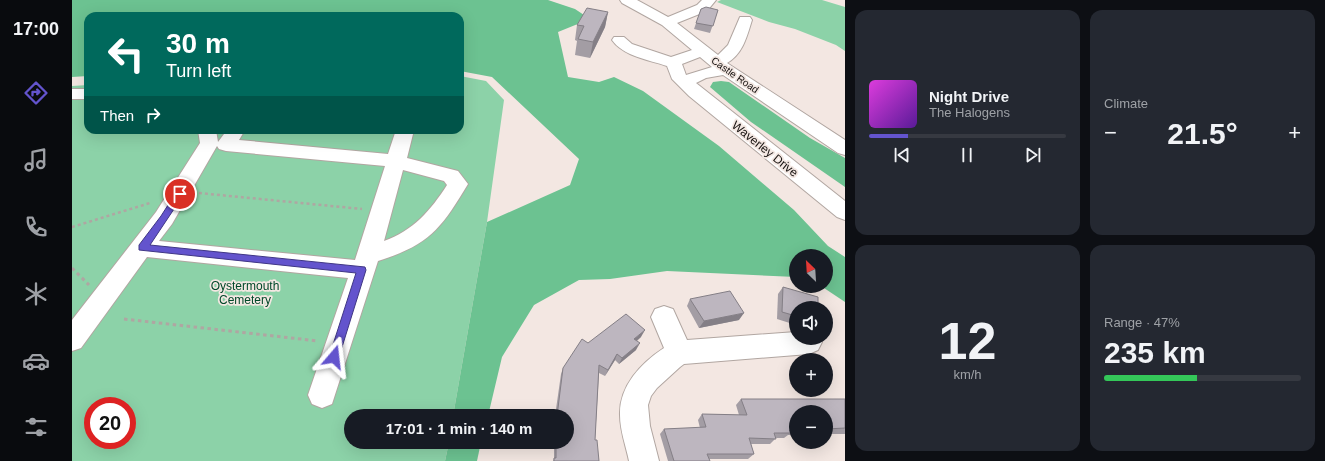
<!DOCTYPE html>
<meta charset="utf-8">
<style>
body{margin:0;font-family:Helvetica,sans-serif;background:#242831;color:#f1f3f6;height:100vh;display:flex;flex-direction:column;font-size:15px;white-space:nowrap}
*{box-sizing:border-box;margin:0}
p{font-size:13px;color:#9ea1a6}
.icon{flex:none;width:22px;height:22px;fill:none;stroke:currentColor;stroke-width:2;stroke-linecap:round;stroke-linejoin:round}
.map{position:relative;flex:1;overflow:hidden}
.details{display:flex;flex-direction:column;gap:10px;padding:10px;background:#0d0f14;width:480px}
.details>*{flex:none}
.hud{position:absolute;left:12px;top:12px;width:380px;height:122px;border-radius:12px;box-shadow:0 4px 16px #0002;background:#00695c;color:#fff;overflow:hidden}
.needle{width:26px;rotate:335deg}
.controls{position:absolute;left:717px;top:249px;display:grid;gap:8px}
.controls a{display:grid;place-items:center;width:44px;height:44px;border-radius:50%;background:#171b24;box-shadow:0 4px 16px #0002;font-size:20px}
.speed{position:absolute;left:12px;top:397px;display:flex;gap:8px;font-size:20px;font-weight:700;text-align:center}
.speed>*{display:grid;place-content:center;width:52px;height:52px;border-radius:50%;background:#171b24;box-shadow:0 4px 16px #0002;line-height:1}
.speed .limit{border:6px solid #d22;background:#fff;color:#111}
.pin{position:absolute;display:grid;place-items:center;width:34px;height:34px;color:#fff;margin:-17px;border:2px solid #fff;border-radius:50%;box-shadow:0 1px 4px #0007}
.me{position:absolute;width:44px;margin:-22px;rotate:17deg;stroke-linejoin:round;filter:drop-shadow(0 0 3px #0008)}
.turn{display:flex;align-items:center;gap:14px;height:84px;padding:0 16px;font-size:18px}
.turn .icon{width:52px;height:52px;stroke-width:2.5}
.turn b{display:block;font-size:28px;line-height:34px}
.then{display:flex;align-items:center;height:38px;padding:0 16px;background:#0003;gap:8px;font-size:15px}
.big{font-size:30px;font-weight:800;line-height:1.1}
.details .card{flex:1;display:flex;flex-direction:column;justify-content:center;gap:6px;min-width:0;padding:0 14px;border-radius:12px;background:#242831}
.details .dial{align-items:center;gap:0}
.dial b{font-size:52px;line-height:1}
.song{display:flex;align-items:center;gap:12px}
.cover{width:48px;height:48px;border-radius:6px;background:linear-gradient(135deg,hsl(300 70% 55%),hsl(270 70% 35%))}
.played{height:4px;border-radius:2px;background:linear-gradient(90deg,#6354cd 20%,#363941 20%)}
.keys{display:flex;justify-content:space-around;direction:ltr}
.heat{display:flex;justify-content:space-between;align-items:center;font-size:22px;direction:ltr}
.charge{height:6px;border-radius:3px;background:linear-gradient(90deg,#34c759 47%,#363941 0)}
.details .tiles{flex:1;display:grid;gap:10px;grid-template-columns:repeat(2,1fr)}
.trip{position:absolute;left:272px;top:409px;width:230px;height:40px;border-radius:20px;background:#171b24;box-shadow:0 4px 16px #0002;font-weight:800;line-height:40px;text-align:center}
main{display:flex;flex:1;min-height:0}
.menu{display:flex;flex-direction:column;width:72px;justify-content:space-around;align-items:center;background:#090b0e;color:#9ea1a6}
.menu .icon{width:28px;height:28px}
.menu .on{color:#6354cd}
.menu b{font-size:18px;color:#f1f3f6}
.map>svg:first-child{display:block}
.green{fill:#8cd2a8;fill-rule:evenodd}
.forest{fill:#6cc291}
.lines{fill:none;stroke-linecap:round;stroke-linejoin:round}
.minor-casing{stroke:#b1a6a1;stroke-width:2}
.path-far1{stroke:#afa6a2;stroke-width:2.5;stroke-dasharray:3 3;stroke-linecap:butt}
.path{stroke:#afa6a2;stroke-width:3;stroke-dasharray:3.5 3.5;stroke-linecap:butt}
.minor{fill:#fff;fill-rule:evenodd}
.wall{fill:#a39da4}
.shaded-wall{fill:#847f86}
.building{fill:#bdb6bf;stroke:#847f86}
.route{fill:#6354cd;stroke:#403785}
.labels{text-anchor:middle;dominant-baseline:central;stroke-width:3.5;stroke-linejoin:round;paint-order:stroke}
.far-street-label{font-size:10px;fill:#15110f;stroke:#f3e7e2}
.street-label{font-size:12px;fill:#15110f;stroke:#f3e7e2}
.park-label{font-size:12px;fill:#004829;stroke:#f3e7e2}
</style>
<main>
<nav class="menu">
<b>17:00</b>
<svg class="icon on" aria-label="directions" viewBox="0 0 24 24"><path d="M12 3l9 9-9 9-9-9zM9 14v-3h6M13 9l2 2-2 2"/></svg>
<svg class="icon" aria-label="music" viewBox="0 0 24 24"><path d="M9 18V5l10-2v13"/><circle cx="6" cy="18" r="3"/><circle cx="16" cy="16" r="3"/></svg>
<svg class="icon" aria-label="phone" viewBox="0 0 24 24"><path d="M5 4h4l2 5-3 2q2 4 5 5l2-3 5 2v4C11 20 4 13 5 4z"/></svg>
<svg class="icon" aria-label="climate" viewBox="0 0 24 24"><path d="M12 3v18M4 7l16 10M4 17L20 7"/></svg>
<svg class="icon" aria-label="car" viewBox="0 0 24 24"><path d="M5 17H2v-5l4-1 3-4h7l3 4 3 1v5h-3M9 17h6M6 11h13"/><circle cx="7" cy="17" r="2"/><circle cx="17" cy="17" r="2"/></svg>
<svg class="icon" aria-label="filters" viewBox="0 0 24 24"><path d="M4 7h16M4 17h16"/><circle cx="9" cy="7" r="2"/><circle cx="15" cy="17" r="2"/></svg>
</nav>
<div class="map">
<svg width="773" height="461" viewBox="0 0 773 461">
<rect width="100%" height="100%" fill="#f3e7e2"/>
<g class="green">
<path d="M 649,0 L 750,0 L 773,7 L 773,51 L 764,45 L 723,29 L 697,22 L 645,2 Z"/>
<path d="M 388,76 L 414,81 L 432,100 L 415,222 L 381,416 L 279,416 L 279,442 L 377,442 L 373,461 L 0,461 L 0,86 L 16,85 L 16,130 L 388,130 ZM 21,406 L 55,406 L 55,440 L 21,440 Z"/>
</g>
<g class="forest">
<path d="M 0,0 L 476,0 L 503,9 L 518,19 L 486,32 L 496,77 L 527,82 L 542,77 L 571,91 L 647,146 L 722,210 L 756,246 L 773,257 L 773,302 L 749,286 L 754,286 L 754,256 L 724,256 L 724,277 L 595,271 L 538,279 L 507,280 L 462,305 L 430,357 L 416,416 L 381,416 L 415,222 L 498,185 L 507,159 L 420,77 L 388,71 L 388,16 L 16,16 L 16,76 L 0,77 Z"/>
<path d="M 649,81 L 657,82 L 738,138 L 773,158 L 773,187 L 679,122 L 638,87 L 641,82 Z"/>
<path d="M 377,442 L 409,442 L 405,461 L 373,461 Z"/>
</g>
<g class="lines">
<defs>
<g id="minor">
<path d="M 548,0 L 565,0 L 596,17 L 625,5 L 630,0 L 644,0 L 635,11 L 605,23 L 646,55 L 656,45 L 668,17 L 678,17 L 680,20 C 675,36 671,54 655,63 L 773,140 L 773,155 L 766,153 L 651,75 L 634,78 L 624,83 L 773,201 L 773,220 L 765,217 L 617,96 L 600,79 L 595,66 C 577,60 551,56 540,40 L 542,37 L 552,37 L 560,44 L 599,57 L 620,50 L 590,25 L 550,3 ZM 628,57 L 640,67 L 614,75 L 610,64 Z"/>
<rect x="0" y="89" width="16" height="10"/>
<path d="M 126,130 L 144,130 L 146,142 L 155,130 L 173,130 L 167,140 L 316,154 L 324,130 L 342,130 L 335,158 L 386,171 L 396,184 C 369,229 357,245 306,261 L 260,404 L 250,408 L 240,404 L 236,395 L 276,278 L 75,257 L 9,348 L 0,351 L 0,320 L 84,212 L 128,143 ZM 145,146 L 147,149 L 154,151 L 313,166 L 283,260 L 87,241 L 100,224 ZM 331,170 L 372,181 L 375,185 C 359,210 341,231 312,241 Z"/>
<path d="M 592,306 L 601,309 L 615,340 L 724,332 L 724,338 L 748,338 L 750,342 L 746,350 L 737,354 L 612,364 L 608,367 L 585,388 L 579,396 L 576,405 L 578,426 L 587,461 L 557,461 C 554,446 548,431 548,415 C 547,386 569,363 592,348 L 579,317 L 583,309 Z"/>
</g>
</defs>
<use href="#minor" class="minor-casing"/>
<g class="path-far1">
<path d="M 127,193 L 290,209"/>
<path d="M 0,227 L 78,203"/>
</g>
<g class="path">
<path d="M 0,268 L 17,285"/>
<path d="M 52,319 L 246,341"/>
</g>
<use href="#minor" class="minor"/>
</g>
<g class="wall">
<path d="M 629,9 L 646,10 L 638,33 L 622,29 Z"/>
<path d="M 536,12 L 533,27 L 518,58 L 503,55 L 505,41 L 503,40 L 505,25 Z"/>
<path d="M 711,287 L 724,308 L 724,325 L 705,319 L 706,294 Z"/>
<path d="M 618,299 L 667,320 L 627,328 L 615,306 Z"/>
<path d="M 569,337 L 565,341 L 564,350 L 547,364 L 543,360 L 533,376 L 527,373 L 523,440 L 527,461 L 481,461 L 482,458 L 482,442 L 495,442 L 495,416 L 483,416 L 489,374 L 491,368 L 516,343 Z"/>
<path d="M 669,399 L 773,399 L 773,434 L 754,434 L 754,412 L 724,412 L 724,435 L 716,435 L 712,438 L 704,438 L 698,444 L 679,444 L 682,454 L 676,459 L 637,459 L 638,461 L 596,461 L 588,434 L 592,429 L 628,428 L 626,420 L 630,414 L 667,415 L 664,405 Z"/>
</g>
<g class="shaded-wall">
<path d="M 536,12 L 533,27 L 518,58 L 521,42 Z"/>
<path d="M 672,313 L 667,320 L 627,328 L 632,321 Z"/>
<path d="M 573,330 L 569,337 L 559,345 L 562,339 Z"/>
<path d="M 568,343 L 564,350 L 547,364 L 550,358 Z"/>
<path d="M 545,354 L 543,360 L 533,376 L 536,370 Z"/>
</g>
<g class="building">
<path d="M 634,7 L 646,10 L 641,26 L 624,23 L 629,9 Z"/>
<path d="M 515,8 L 536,12 L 521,42 L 506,39 L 512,26 L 505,25 Z"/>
<path d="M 711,287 L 746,297 L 746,308 L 724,308 L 724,316 L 710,312 Z"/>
<path d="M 658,291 L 672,313 L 632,321 L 618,299 Z"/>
<path d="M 554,314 L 573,330 L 562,339 L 568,343 L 550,358 L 545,354 L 536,370 L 527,365 L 523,440 L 525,440 L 527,461 L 482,461 L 482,458 L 484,458 L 484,442 L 495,442 L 495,416 L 485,416 L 491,368 L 510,339 L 516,343 Z"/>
<path d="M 669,399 L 773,399 L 773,428 L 754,429 L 754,412 L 724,412 L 724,429 L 718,430 L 719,433 L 702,433 L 704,439 L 677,438 L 682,454 L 635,454 L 638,461 L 602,461 L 592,429 L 634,427 L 630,414 L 675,415 Z"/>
</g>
<path class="route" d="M 105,191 L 111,191 L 112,194 L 78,245 L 293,267 L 294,270 L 266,360 L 262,362 L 259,360 L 257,357 L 284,273 L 67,250 L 67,245 L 89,216 Z"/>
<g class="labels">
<g class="far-street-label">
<text transform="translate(663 75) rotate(35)">Castle Road</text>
</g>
<g class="street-label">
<text transform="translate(693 149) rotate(39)">Waverley Drive</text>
</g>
<g class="park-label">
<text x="173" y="286">Oystermouth<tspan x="173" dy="14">Cemetery</tspan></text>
</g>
</g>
</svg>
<div class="controls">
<a><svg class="needle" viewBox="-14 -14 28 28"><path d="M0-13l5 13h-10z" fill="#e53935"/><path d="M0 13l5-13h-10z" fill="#9ea1a6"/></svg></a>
<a><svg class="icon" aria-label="sound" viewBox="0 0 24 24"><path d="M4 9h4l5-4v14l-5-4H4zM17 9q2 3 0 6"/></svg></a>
<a>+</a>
<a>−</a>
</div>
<div class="speed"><div class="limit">20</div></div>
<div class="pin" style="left:108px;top:194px;background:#d93025"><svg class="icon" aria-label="arrive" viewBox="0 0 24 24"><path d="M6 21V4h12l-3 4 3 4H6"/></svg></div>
<svg class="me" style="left:262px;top:357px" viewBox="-20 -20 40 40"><path d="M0-17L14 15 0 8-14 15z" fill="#6354cd" stroke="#fff" stroke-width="4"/></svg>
<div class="trip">17:01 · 1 min · 140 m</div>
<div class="hud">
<div class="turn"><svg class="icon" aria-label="left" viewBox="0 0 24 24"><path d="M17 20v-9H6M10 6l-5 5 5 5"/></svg><div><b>30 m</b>Turn left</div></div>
<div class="then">Then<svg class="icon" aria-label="right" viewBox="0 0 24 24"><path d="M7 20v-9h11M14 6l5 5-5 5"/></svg></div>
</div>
</div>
<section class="details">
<div class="tiles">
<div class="card">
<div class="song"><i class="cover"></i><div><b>Night Drive</b><p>The Halogens</p></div></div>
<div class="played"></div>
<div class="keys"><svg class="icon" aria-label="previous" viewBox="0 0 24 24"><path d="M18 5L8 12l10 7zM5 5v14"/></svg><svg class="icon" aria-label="pause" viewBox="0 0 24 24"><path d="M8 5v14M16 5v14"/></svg><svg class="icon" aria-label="next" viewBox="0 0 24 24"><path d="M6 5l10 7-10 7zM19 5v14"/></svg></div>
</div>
<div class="card"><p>Climate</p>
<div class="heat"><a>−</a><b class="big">21.5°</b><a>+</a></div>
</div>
<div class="card dial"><b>12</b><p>km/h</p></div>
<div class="card"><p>Range · 47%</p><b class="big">235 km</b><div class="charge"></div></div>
</div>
</section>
</main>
